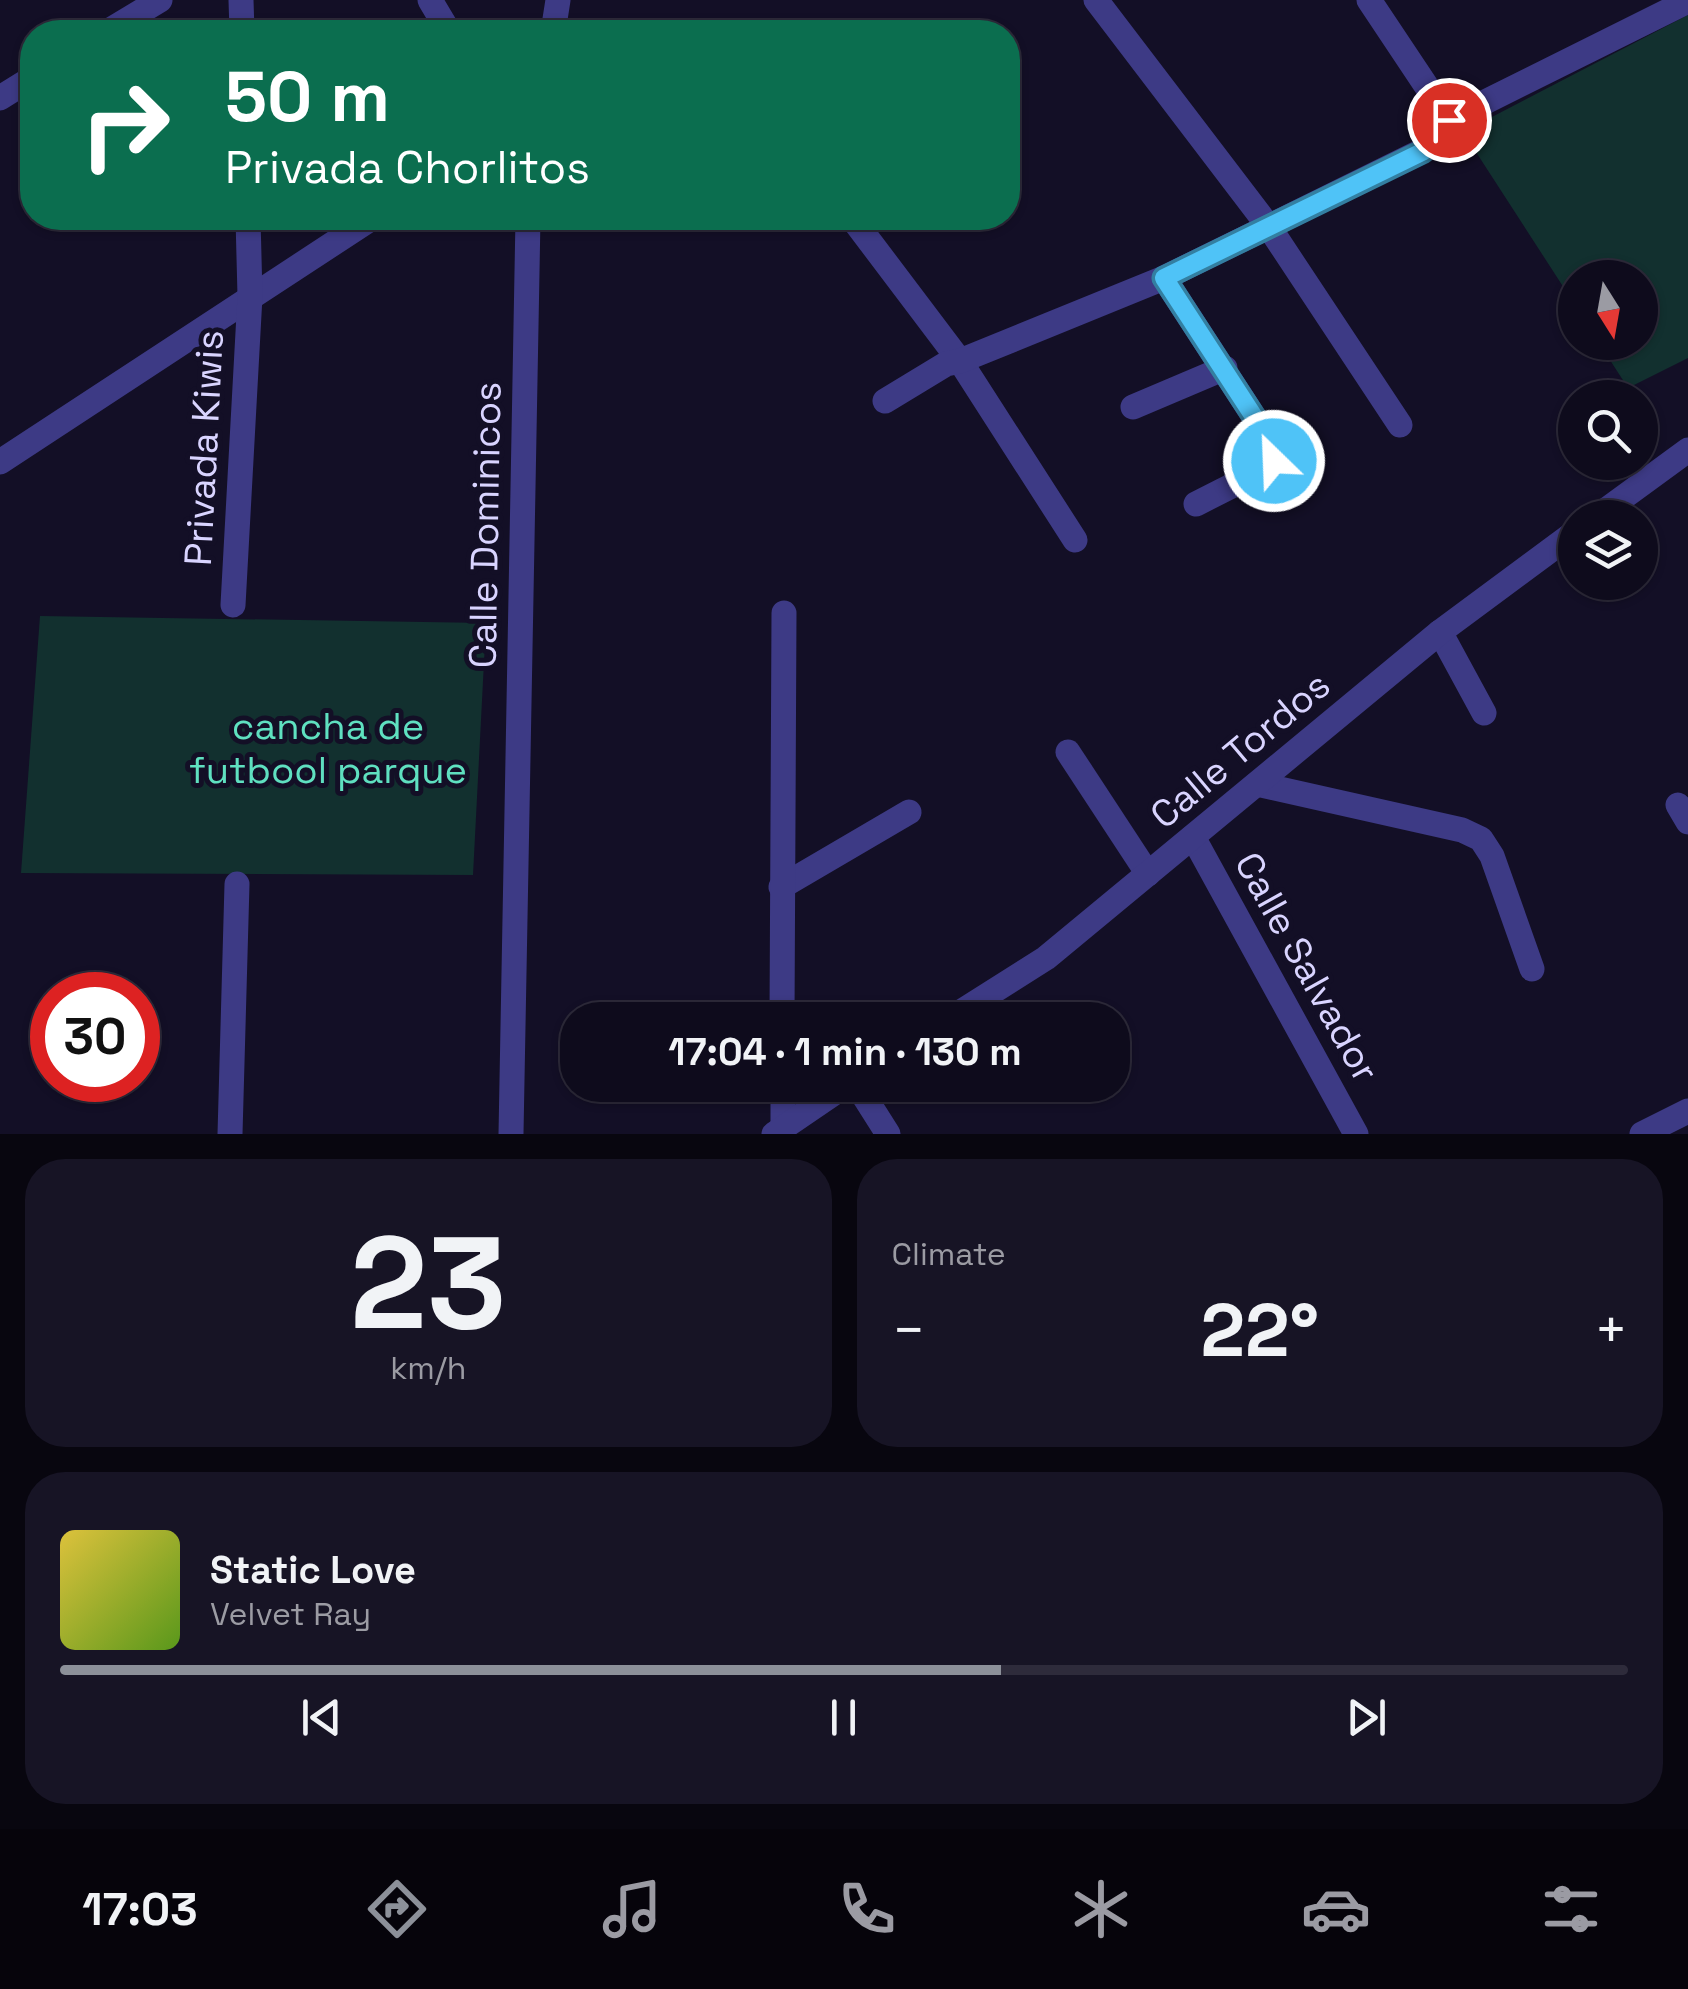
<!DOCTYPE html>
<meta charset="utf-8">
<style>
body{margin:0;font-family:"Space Grotesk",sans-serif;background:#171425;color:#f1f3f6;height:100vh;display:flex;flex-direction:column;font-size:38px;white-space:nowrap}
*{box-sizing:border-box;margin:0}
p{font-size:32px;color:#9b9ba3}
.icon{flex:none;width:55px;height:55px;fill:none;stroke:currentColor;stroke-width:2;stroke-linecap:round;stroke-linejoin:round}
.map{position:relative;height:1134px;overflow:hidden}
.details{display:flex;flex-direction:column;gap:25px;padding:25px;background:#08060f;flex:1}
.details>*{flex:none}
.guide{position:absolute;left:20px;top:20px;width:1000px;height:210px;border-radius:40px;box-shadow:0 2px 8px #0004,0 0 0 2px #2e2b3b;background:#0b6e4f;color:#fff;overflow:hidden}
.needle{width:65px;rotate:169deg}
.tools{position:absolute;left:1558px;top:260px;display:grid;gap:20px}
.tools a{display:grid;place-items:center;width:100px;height:100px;border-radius:50%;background:#0e0b1c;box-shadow:0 2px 8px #0004,0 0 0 2px #2e2b3b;font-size:50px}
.speed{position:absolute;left:30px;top:972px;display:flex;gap:20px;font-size:50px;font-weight:700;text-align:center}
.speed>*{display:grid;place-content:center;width:130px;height:130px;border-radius:50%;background:#0e0b1c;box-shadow:0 2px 8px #0004,0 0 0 2px #2e2b3b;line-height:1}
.speed .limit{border:15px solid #d22;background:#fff;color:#111}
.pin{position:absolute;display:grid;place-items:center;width:85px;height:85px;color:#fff;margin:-42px;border:5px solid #fff;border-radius:50%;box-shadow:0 2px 10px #0007}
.me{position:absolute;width:110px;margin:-55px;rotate:336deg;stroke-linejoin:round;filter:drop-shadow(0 0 8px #0008)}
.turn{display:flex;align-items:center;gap:35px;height:210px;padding:0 40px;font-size:45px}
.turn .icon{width:130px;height:130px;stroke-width:2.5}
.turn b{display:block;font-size:70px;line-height:85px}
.big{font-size:75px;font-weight:800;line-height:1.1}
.details .tile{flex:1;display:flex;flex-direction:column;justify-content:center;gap:15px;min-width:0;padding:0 35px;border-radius:40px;background:#171425}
.details .dial{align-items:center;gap:0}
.dial b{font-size:130px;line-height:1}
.song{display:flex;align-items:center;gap:30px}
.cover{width:120px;height:120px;border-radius:15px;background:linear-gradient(135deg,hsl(50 70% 55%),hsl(90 70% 35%))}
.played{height:10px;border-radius:5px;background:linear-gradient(90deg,#8c9099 60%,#2e2b3b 60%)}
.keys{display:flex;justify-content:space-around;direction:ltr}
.heat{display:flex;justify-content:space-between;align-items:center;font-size:55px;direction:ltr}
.details .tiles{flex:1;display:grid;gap:25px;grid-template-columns:1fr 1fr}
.tile:last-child{grid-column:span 2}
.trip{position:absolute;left:560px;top:1002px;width:570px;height:100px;border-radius:40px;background:#0e0b1c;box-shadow:0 2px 8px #0004,0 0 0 2px #2e2b3b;font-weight:800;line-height:100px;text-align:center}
.dock{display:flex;height:160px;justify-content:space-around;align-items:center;background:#06040b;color:#9b9ba3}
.dock .icon{width:70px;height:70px}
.dock .on{color:#8c9099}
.dock b{font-size:45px;color:#f1f3f6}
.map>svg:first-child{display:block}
.green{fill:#12302f}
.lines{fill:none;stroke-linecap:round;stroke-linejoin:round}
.minor{stroke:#3d3a85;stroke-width:25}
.route-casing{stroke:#337fa1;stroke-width:25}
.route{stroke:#4fc3f7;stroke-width:18}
.labels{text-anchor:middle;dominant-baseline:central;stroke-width:10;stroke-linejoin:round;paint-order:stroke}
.street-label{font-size:38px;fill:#d9d4ff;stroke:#130f26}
.park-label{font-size:38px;fill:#5fe0c0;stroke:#130f26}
</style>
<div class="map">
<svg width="1688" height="1134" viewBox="0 0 1688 1134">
<rect width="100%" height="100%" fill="#130f26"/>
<g class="green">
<path d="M 1688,15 L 1688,358 L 1628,388 L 1599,343 L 1640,342 L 1640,278 L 1575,278 L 1575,305 L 1463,132 Z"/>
<path d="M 40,616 L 486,623 L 473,875 L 21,873 Z"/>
</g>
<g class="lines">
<g class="minor">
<path d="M 241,0 L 242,32"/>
<path d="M 430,0 L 449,32"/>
<path d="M 1096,0 L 1269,227 L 1400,425"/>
<path d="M 1369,0 L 1449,120"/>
<path d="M 107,32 L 160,0"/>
<path d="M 553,32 L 558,0"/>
<path d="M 0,98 L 32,78"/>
<path d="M 1449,120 L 1688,1"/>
<path d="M 852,218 L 960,361 L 1075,540"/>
<path d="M 1164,278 L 1273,446 L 1274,461 L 1265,469 L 1196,504"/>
<path d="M 885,401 L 946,364 L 960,361 L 1164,278 L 1422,151 L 1435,142 L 1449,120"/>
<path d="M 1133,407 L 1225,368"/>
<path d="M 0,462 L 372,218"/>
<path d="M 1595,518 L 1688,450"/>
<path d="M 233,605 L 250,296 L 248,218"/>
<path d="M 1440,632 L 1484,713"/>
<path d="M 1068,752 L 1148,874"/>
<path d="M 1257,784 L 1462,830 L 1481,839 L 1492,856 L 1532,969"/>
<path d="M 1678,805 L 1688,822"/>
<path d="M 1193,837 L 1356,1134"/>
<path d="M 781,887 L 909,812"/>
<path d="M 782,1020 L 784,613"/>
<path d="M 948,1020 L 1046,958 L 1440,632 L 1575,532"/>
<path d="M 783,1085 L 783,1128"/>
<path d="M 857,1085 L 888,1134"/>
<path d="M 230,1134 L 237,884"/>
<path d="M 511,1134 L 528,218"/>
<path d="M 774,1134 L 846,1085"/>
<path d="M 1642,1134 L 1688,1111"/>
</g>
</g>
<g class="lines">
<defs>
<path id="route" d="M 1274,461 L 1273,446 L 1164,278 L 1422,152 L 1435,142 L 1449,120"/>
</defs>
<use href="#route" class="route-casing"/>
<use href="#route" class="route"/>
</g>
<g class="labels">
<g class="street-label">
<text transform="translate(204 448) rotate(-87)">Privada Kiwis</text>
<text transform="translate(485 525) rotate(-89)">Calle Dominicos</text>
<text transform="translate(1240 750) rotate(-40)">Calle Tordos</text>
<text transform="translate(1307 967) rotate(61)">Calle Salvador</text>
</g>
<g class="park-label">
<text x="328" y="726">cancha de<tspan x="328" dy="44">futbool parque</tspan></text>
</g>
</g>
</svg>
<div class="tools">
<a><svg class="needle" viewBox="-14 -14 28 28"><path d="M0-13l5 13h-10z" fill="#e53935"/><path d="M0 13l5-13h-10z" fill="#9b9ba3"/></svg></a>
<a><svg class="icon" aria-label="search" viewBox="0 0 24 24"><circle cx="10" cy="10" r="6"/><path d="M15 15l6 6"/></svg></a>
<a><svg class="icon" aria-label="layers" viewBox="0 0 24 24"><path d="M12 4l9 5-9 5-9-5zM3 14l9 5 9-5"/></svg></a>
</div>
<div class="speed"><div class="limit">30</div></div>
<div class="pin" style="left:1449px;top:120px;background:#d93025"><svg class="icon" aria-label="arrive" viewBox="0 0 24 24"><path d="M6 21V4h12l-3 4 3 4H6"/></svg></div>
<svg class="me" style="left:1274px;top:461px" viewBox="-20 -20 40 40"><circle r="17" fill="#4fc3f7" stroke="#fff" stroke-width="3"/><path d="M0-11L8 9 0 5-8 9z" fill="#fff"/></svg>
<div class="trip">17:04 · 1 min · 130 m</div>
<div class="guide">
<div class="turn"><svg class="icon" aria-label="right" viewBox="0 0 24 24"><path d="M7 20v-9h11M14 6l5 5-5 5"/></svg><div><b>50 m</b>Privada Chorlitos</div></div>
</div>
</div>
<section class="details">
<div class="tiles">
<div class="tile dial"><b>23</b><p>km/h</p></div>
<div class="tile"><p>Climate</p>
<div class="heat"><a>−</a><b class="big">22°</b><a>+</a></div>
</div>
<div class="tile">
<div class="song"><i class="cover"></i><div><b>Static Love</b><p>Velvet Ray</p></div></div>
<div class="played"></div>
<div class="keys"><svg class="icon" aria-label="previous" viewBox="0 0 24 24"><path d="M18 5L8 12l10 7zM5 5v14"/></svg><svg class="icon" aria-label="pause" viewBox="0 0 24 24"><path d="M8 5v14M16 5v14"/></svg><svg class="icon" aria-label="next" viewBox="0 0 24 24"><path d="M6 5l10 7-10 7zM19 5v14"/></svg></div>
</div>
</div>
</section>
<nav class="dock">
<b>17:03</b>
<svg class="icon on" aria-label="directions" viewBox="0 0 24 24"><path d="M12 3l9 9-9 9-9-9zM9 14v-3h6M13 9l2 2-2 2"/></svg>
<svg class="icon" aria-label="music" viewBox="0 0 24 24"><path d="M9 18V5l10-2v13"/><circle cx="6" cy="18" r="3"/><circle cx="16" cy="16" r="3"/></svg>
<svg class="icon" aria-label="phone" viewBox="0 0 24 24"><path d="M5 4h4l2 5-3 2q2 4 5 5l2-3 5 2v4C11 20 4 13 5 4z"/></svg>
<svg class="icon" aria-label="climate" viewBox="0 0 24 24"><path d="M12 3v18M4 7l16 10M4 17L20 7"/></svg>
<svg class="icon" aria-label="car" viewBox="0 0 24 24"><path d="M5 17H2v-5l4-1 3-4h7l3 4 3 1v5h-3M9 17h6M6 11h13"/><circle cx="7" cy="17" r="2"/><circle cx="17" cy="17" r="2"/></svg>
<svg class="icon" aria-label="filters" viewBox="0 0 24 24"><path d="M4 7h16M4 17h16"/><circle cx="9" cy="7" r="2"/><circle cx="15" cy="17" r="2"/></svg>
</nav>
